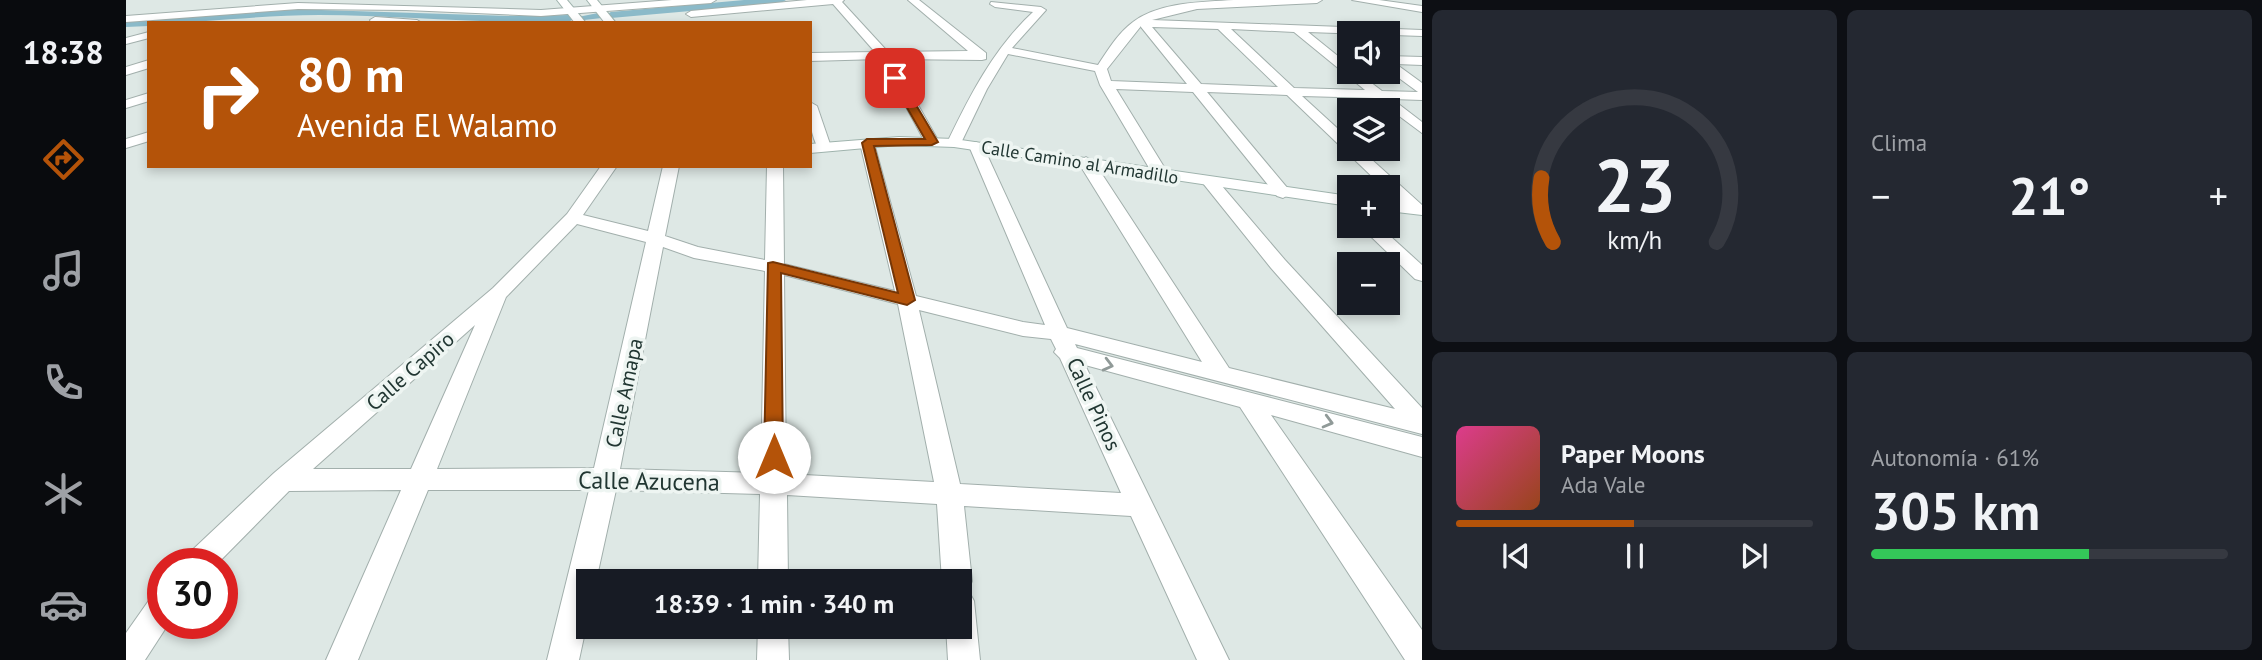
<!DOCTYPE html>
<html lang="es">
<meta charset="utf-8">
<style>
body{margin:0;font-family:"PT Sans",sans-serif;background:#242831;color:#f1f3f6;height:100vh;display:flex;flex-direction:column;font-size:26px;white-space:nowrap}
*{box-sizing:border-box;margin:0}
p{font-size:23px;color:#9ea1a6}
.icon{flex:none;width:38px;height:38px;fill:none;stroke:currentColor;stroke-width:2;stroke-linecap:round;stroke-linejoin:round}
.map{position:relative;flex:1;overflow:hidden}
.drawer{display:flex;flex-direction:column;gap:10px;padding:10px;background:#0d0f14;width:840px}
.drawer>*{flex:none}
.guide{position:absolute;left:21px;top:21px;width:665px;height:147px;border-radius:0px;box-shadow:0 4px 10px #0003;background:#b45309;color:#fff;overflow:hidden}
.fabs{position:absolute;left:1211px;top:21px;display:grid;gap:14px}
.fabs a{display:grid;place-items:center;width:63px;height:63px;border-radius:0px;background:#171b24;box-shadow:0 4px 10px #0003;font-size:35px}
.speed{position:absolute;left:21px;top:548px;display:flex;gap:14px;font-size:35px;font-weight:700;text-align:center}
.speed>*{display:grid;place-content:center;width:91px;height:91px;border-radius:50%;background:#171b24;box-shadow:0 4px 10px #0003;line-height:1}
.speed .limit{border:10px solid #d22;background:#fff;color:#111}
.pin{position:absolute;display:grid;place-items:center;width:60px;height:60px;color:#fff;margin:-30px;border-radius:14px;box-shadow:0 4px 10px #0006}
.me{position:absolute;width:77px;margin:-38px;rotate:0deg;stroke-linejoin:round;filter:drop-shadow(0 0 5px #0008)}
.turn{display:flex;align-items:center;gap:24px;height:147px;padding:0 35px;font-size:32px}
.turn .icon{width:91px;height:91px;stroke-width:2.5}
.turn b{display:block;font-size:49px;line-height:60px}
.big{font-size:52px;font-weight:800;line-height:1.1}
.drawer .tile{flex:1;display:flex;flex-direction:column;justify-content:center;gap:10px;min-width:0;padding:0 24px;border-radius:10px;background:#242831}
.drawer .dial{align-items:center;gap:0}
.dial svg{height:182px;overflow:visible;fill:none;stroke:#363941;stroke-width:7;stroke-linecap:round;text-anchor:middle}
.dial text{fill:#f1f3f6;stroke:none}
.song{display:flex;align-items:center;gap:21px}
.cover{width:84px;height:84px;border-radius:10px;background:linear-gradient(135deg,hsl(330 70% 55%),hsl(20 70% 35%))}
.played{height:7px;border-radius:4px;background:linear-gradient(90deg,#b45309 50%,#363941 50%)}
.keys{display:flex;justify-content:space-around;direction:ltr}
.heat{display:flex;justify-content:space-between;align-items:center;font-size:38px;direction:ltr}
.charge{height:10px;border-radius:5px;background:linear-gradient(90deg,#34c759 61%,#363941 0)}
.drawer .tiles{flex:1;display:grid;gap:10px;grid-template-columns:repeat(2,1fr)}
.trip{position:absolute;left:450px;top:569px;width:396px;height:70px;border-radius:0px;background:#171b24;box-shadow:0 4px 10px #0003;font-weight:800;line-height:70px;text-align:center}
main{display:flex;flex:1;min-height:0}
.tabs{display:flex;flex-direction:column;width:126px;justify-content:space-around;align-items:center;background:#090b0e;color:#9ea1a6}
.tabs .icon{width:49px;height:49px}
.tabs .current{color:#b45309}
.tabs b{font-size:32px;color:#f1f3f6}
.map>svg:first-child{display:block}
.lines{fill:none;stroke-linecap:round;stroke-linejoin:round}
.canal{fill:#8bbac9;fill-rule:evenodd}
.street-casing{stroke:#a2afac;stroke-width:2}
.secondary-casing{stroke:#9fb3ad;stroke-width:2}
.street{fill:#fff;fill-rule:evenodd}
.secondary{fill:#fff;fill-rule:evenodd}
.oneway{stroke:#909a98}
.route{fill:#b45309;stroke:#753606;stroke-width:2}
.labels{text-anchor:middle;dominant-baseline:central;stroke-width:7;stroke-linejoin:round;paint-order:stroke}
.far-street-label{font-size:18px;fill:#213632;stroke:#eef5f2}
.street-label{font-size:21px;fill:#213632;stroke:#eef5f2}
.near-street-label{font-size:24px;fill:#213632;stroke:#eef5f2}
</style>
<main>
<nav class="tabs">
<b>18:38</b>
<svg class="icon current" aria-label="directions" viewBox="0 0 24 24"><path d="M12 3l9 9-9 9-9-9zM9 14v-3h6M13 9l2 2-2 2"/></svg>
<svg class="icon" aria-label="music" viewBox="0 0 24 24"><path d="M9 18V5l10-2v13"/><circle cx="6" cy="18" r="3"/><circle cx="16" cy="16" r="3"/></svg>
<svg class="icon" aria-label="phone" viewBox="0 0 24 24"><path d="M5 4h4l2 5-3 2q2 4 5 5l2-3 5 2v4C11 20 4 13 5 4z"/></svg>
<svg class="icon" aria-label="climate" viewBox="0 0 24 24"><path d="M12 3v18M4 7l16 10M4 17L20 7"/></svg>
<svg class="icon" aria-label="car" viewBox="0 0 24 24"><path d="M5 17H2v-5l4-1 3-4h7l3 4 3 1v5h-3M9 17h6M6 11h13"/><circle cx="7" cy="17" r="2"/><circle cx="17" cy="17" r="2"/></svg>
</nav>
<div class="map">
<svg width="1296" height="660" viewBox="0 0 1296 660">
<rect width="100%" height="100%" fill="#dee8e5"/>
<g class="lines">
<g class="canal">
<path d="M 618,0 L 660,0 L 655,3 L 485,18 L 479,15 L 485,12 Z"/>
<path d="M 164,9 L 388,16 L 444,15 L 450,18 L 444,21 C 360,25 277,15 193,15 C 136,15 80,23 23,23 L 23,26 L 0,27 L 0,21 Z"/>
<path d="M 472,13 L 478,16 L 476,18 L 458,20 L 452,17 Z"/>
</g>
<defs>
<g id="street">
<path d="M 546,0 L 590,0 L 585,3 L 415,16 L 280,10 L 172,9 L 0,22 L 0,16 L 172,3 L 415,10 Z"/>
<path d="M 681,0 L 718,0 L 716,2 L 762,52 L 842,51 L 782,0 L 793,0 L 860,53 L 860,59 L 856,60 L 766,59 L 813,142 L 811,145 L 801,145 L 799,142 L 754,59 L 684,61 L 684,53 L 749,52 L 707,4 L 565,17 L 560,14 L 565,11 Z"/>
<path d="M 1108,0 L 1196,0 L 1191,3 L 1071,9 L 1026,20 L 1296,30 L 1296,36 L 1182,32 L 1223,65 L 1223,72 L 1231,72 L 1256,91 L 1292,92 L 1262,70 L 1262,56 L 1296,57 L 1296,65 L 1270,64 L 1296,83 L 1296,100 L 1266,99 L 1296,122 L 1296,133 L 1249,98 L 1176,96 L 1223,139 L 1223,149 L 1234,149 L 1296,205 L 1296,213 L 1284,213 L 1262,192 L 1262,187 L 1257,187 L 1161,95 L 1081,92 L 1163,190 L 1165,193 L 1157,198 L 1151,196 L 1067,92 L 990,89 L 1043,175 L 1035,180 L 1029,178 L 974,85 L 969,71 L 882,54 L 861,89 L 835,143 L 828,147 L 821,143 C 844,95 868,48 907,12 L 869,7 L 864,4 L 865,2 L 915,7 L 920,10 L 886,48 L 972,65 C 982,50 992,33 1007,22 C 1033,2 1076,2 1108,0 ZM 1015,26 L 1015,27 L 1061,84 L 985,81 L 981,69 ZM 1026,27 L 1092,29 L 1152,87 L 1075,84 ZM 1105,29 L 1168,32 L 1239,90 L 1168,88 Z"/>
<path d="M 1226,0 L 1253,0 L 1296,6 L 1296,12 Z"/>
<path d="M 249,17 L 291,20 L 296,23 L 245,22 L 244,20 Z"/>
<path d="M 23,32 L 23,38 L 0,44 L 0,38 Z"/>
<path d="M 23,60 L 23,68 L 0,75 L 0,67 Z"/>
<path d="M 23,93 L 23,101 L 0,108 L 0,100 Z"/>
<path d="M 684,102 L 691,106 L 705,147 L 703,150 L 693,150 C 684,134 684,120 684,102 Z"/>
<path d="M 23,132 L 23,141 L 0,148 L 0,139 Z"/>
<path d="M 741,139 L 748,143 L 790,296 L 897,322 L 919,325 L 843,146 L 850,142 L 857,146 L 941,328 L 1076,362 L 952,162 L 960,157 L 968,162 L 1103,368 L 1269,409 L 1145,268 L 1076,182 L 1084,177 L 1090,179 L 1159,260 L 1296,408 L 1296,434 L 949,344 L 951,348 L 1296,437 L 1296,457 L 1145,415 L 1296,630 L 1296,660 L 1279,660 L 1114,407 L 959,365 L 1103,660 L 1071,660 L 1005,516 L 838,506 L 846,581 L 842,590 L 848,601 L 854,660 L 822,660 L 820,626 L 833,626 L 833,581 L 816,581 L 811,504 L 661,495 L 662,581 L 632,581 L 634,494 L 490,490 L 470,581 L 462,581 L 462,618 L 453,660 L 421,660 L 463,490 L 302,490 L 232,660 L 200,660 L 275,490 L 163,491 L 91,564 L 57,564 L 61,555 L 148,473 L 367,288 L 441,214 L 475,166 L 491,166 L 457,215 L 522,231 L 537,166 L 553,166 L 539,236 L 572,247 L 639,260 L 641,166 L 657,166 L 658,264 L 769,291 L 734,143 ZM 451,224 L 520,242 L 468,468 L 311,469 L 380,297 ZM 537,247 L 568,258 L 639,271 L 635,473 L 494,469 ZM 658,275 L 772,304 L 808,482 L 660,474 ZM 793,310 L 897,336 L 925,339 L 930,349 L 928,352 L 934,358 L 995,493 L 834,484 ZM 349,325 L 285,469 L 187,469 Z"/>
<path d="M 1234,226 L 1253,226 L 1296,265 L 1296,281 L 1289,279 Z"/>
<path d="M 37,592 L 37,623 L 43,623 L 19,660 L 0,660 L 0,633 L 26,596 Z"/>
<path d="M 632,626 L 662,626 L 663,660 L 631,660 Z"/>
</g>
<g id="secondary">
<path d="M 431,0 L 441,0 L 460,23 L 449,23 Z"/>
<path d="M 461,0 L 471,0 L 490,23 L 479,23 Z"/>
<path d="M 773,137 L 828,139 L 1223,196 L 1223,206 L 828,147 L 773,145 L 684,153 L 684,144 Z"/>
<path d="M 1262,201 L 1296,205 L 1296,215 L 1262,211 Z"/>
</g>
</defs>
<use href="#street" class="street-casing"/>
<use href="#secondary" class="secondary-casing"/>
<use href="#street" class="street"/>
<use href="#secondary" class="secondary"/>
</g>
<defs><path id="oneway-chevron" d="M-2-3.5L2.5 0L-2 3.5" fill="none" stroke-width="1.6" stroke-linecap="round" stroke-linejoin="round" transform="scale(1.75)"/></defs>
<g class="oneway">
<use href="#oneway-chevron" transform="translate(982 365) rotate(14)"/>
<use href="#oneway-chevron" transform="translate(1202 422) rotate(15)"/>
</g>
<path class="route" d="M 769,75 L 774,78 L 812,142 L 806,145 L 748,146 L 789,300 L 781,305 L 655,273 L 657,457 L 654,462 L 648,464 L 641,462 L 638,457 L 642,263 L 647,262 L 772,293 L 736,143 L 741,139 L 799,139 L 764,78 Z"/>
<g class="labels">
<g class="far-street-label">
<text transform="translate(954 162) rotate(9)">Calle Camino al Armadillo</text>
</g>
<g class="street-label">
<text transform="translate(284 371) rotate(-41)">Calle Capiro</text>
<text transform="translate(498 393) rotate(-78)">Calle Amapa</text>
<text transform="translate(968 404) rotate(65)">Calle Pinos</text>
</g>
<g class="near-street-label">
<text transform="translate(523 481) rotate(1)">Calle Azucena</text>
</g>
</g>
</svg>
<div class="fabs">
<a><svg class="icon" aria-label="sound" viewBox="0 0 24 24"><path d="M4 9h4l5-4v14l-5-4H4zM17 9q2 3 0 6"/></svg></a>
<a><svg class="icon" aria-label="layers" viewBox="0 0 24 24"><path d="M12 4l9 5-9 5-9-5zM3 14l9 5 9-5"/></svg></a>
<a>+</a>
<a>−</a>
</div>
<div class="speed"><div class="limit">30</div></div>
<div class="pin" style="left:769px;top:78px;background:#d93025"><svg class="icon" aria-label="arrive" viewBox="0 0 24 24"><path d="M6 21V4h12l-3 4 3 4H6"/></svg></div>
<svg class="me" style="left:648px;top:457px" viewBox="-20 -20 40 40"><circle r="19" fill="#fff"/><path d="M0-13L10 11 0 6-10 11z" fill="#b45309"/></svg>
<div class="trip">18:39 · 1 min · 340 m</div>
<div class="guide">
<div class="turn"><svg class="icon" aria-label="right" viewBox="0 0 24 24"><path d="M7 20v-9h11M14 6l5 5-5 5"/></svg><div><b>80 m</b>Avenida El Walamo</div></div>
</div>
</div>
<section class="drawer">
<div class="tiles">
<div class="tile dial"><svg viewBox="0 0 100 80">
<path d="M14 69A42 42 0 1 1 86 69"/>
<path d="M14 69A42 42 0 0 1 9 41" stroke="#b45309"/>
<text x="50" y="56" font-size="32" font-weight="700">23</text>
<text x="50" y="72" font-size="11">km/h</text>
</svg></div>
<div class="tile"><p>Clima</p>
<div class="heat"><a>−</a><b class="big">21°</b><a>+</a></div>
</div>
<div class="tile">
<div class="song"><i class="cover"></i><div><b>Paper Moons</b><p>Ada Vale</p></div></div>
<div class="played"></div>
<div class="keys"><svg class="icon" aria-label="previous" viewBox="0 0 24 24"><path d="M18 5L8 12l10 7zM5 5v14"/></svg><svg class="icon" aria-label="pause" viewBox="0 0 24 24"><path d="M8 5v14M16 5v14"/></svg><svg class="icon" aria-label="next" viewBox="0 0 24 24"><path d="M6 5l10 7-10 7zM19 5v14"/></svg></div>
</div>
<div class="tile"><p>Autonomía · 61%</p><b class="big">305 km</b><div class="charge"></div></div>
</div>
</section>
</main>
